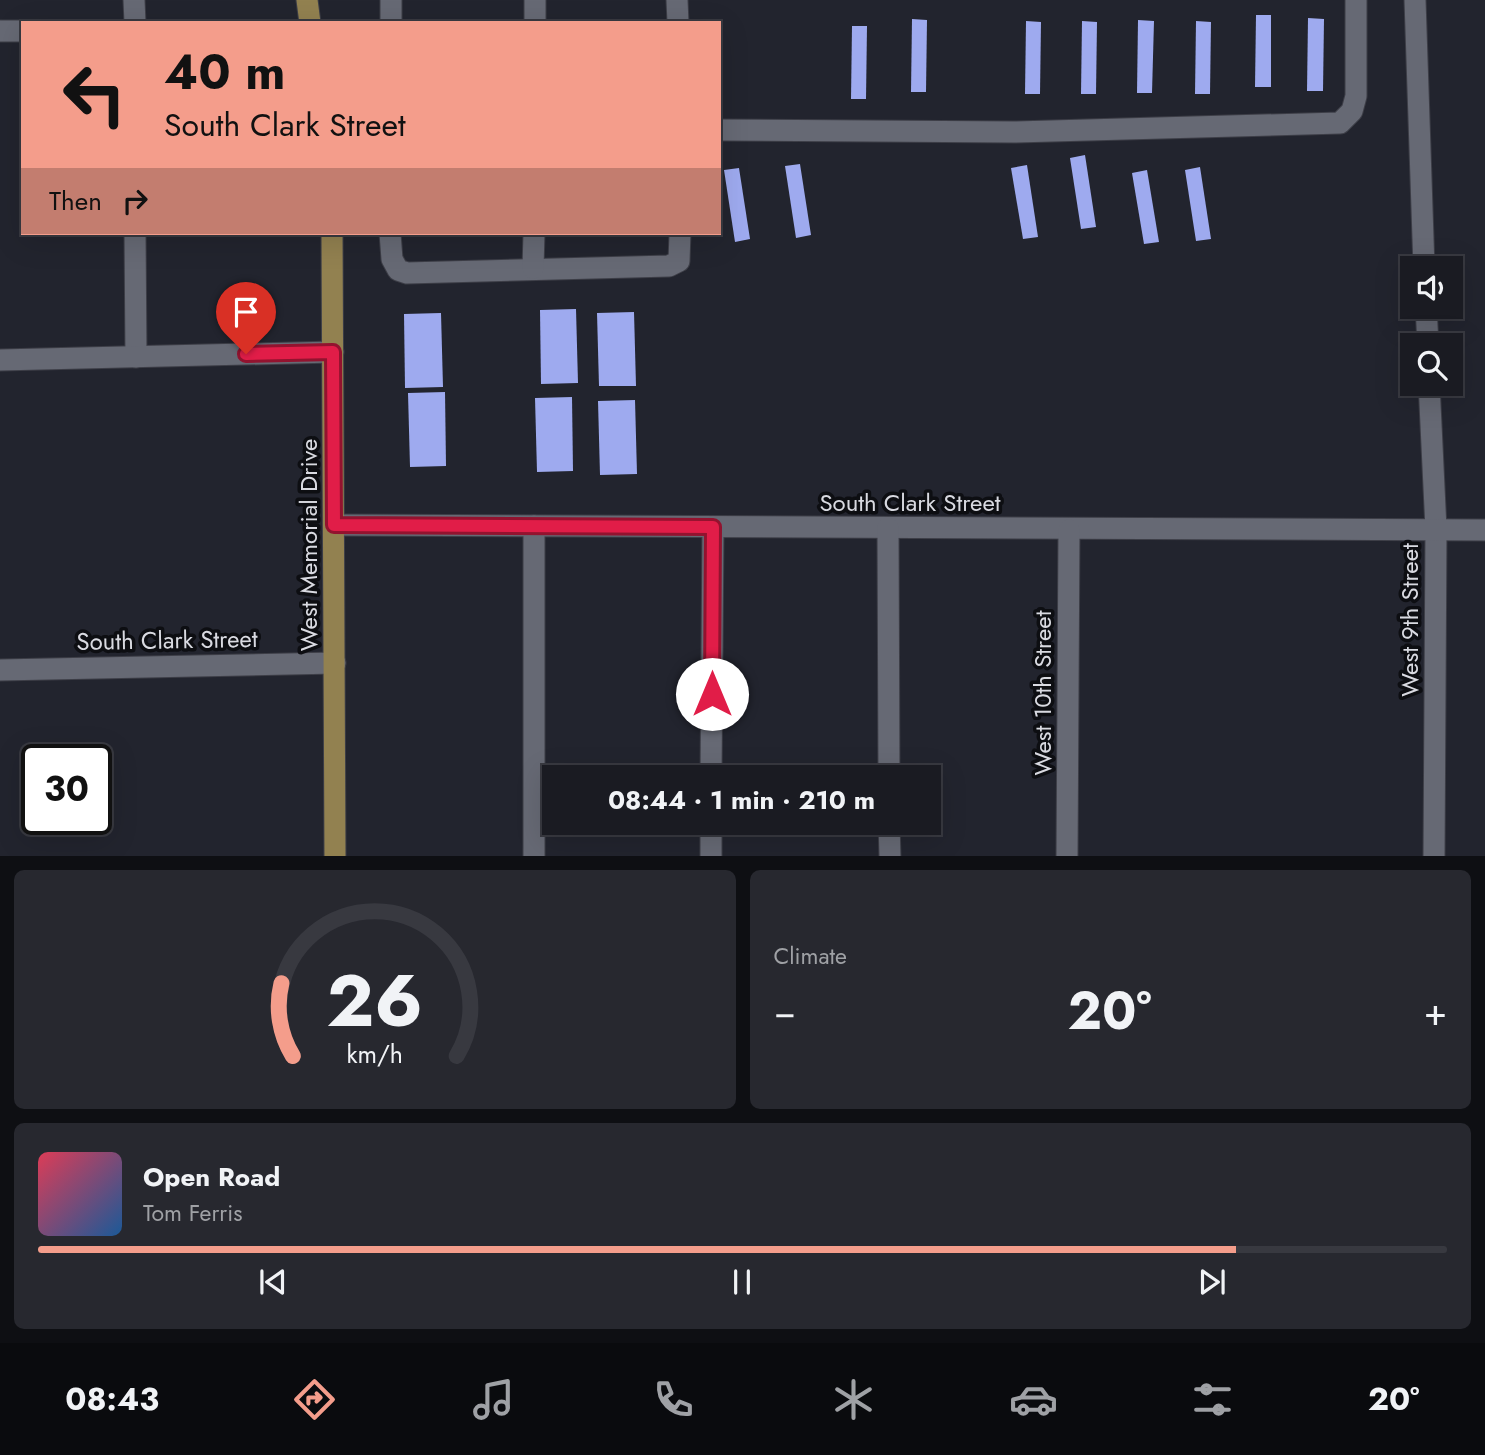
<!DOCTYPE html>
<meta charset="utf-8">
<style>
body{margin:0;font-family:Jost,sans-serif;background:#27282f;color:#f1f3f6;height:100vh;display:flex;flex-direction:column;font-size:26px;white-space:nowrap}
*{box-sizing:border-box;margin:0}
p{font-size:23px;color:#9fa1a5}
.icon{flex:none;width:38px;height:38px;fill:none;stroke:currentColor;stroke-width:2;stroke-linecap:round;stroke-linejoin:round}
.map{position:relative;height:856px;overflow:hidden}
.panel{display:flex;flex-direction:column;gap:14px;padding:14px;background:#0e0f13;flex:1}
.panel>*{flex:none}
.guide{position:absolute;left:21px;top:21px;width:700px;height:214px;border-radius:0px;box-shadow:0 7px 28px #0002,0 0 0 2px #383940;background:#f49d8b;color:#111;overflow:hidden}
.fabs{position:absolute;left:1400px;top:256px;display:grid;gap:14px}
.fabs a{display:grid;place-items:center;width:63px;height:63px;border-radius:0px;background:#1a1b22;box-shadow:0 7px 28px #0002,0 0 0 2px #383940;font-size:35px}
.speed{position:absolute;left:21px;top:744px;display:flex;gap:14px;font-size:35px;font-weight:700;text-align:center}
.speed>*{display:grid;place-content:center;width:91px;height:91px;border-radius:50%;background:#1a1b22;box-shadow:0 7px 28px #0002,0 0 0 2px #383940;line-height:1}
.speed .limit{border:4px solid #111;border-radius:10px;background:#fff;color:#111}
.pin{position:absolute;display:grid;place-items:center;width:60px;height:60px;color:#fff;margin:-72px -30px;border-radius:50% 50% 50% 0;rotate:-45deg;box-shadow:0 0 7px #0007}
.pin .icon{rotate:45deg}
.me{position:absolute;width:77px;margin:-38px;rotate:0deg;stroke-linejoin:round;filter:drop-shadow(0 0 5px #0008)}
.turn{display:flex;align-items:center;gap:24px;height:147px;padding:0 28px;font-size:32px}
.turn .icon{width:91px;height:91px;stroke-width:2.5}
.turn b{display:block;font-size:49px;line-height:60px}
.then{display:flex;align-items:center;height:66px;padding:0 28px;background:#0003;gap:14px;font-size:26px}
.big{font-size:52px;font-weight:700;line-height:1.1}
.panel .card{flex:1;display:flex;flex-direction:column;justify-content:center;gap:10px;min-width:0;padding:0 24px;border-radius:10px;background:#27282f}
.panel .dial{align-items:center;gap:0}
.dial svg{height:182px;overflow:visible;fill:none;stroke:#383940;stroke-width:7;stroke-linecap:round;text-anchor:middle}
.dial text{fill:#f1f3f6;stroke:none}
.song{display:flex;align-items:center;gap:21px}
.cover{width:84px;height:84px;border-radius:10px;background:linear-gradient(135deg,hsl(350 70% 55%),hsl(210 70% 35%))}
.played{height:7px;border-radius:4px;background:linear-gradient(90deg,#f49d8b 85%,#383940 85%)}
.keys{display:flex;justify-content:space-around;direction:ltr}
.heat{display:flex;justify-content:space-between;align-items:center;font-size:38px;direction:ltr}
.panel .tiles{flex:1;display:grid;gap:14px;grid-template-columns:1fr 1fr}
.card:last-child{grid-column:span 2}
.trip{position:absolute;left:542px;top:765px;width:399px;height:70px;border-radius:0px;background:#1a1b22;box-shadow:0 7px 28px #0002,0 0 0 2px #383940;font-weight:700;line-height:70px;text-align:center}
.menu{display:flex;height:112px;justify-content:space-around;align-items:center;background:#0a0b0e;color:#9fa1a5}
.menu .icon{width:49px;height:49px}
.menu .on{color:#f49d8b}
.menu b{font-size:32px;color:#f1f3f6}
.map>svg:first-child{display:block}
.building{fill:#9eaaef}
.lines{fill:none;stroke-linecap:round;stroke-linejoin:round}
.minor-casing{stroke:#3d3e47;stroke-width:23}
.major-casing{stroke:#3d3e47;stroke-width:23}
.minor{stroke:#666974;stroke-width:21}
.major{stroke:#928150;stroke-width:21}
.route-casing{stroke:#92132f;stroke-width:18}
.route{stroke:#e11d48;stroke-width:12}
.labels{text-anchor:middle;dominant-baseline:central;stroke-width:7;stroke-linejoin:round;paint-order:stroke}
.street-label{font-size:24px;fill:#d9dae1;stroke:#0d0e12}
</style>
<div class="map">
<svg width="1485" height="857" viewBox="0 0 1485 857">
<rect width="100%" height="100%" fill="#22242e"/>
<g class="building">
<path d="M 1256,15 L 1271,15 L 1271,87 L 1255,87 Z"/>
<path d="M 1308,18 L 1324,19 L 1323,91 L 1307,91 Z"/>
<path d="M 912,19 L 927,20 L 926,92 L 911,92 Z"/>
<path d="M 1138,20 L 1154,21 L 1152,93 L 1137,93 Z"/>
<path d="M 1026,21 L 1041,22 L 1040,94 L 1025,94 Z"/>
<path d="M 1082,21 L 1097,22 L 1096,94 L 1081,94 Z"/>
<path d="M 1196,21 L 1211,22 L 1210,94 L 1195,94 Z"/>
<path d="M 852,26 L 867,26 L 866,99 L 851,99 Z"/>
<path d="M 1085,155 L 1096,227 L 1081,229 L 1070,158 Z"/>
<path d="M 800,164 L 811,235 L 796,238 L 785,166 Z"/>
<path d="M 1027,165 L 1038,237 L 1023,239 L 1011,168 Z"/>
<path d="M 1200,167 L 1211,239 L 1196,241 L 1185,170 Z"/>
<path d="M 739,168 L 750,239 L 735,242 L 724,170 Z"/>
<path d="M 1147,170 L 1159,242 L 1144,244 L 1132,173 Z"/>
<path d="M 576,309 L 578,383 L 541,384 L 540,310 Z"/>
<path d="M 634,312 L 636,386 L 599,386 L 597,313 Z"/>
<path d="M 441,313 L 443,387 L 405,388 L 404,314 Z"/>
<path d="M 445,392 L 446,466 L 410,467 L 408,393 Z"/>
<path d="M 572,397 L 573,471 L 537,472 L 535,398 Z"/>
<path d="M 635,400 L 637,474 L 600,475 L 598,401 Z"/>
</g>
<g class="lines">
<defs>
<g id="minor">
<path d="M 134,0 L 135,23"/>
<path d="M 677,0 L 678,23"/>
<path d="M 1415,0 L 1424,268"/>
<path d="M 391,23 L 391,0"/>
<path d="M 535,23 L 535,0"/>
<path d="M 0,31 L 23,31"/>
<path d="M 719,130 L 1014,132 L 1340,123 L 1352,111 L 1356,96 L 1356,0"/>
<path d="M 135,233 L 136,357"/>
<path d="M 390,233 L 392,259 L 398,270 L 407,273 L 669,266 L 679,261 L 680,233"/>
<path d="M 533,268 L 534,233"/>
<path d="M 1426,306 L 1428,345"/>
<path d="M 0,360 L 333,352"/>
<path d="M 1429,383 L 1436,529 L 1434,857"/>
<path d="M 334,525 L 1485,530"/>
<path d="M 534,526 L 534,857"/>
<path d="M 888,528 L 889,777"/>
<path d="M 0,670 L 335,663"/>
<path d="M 711,777 L 713,527"/>
<path d="M 889,822 L 890,857"/>
<path d="M 711,857 L 711,822"/>
<path d="M 1067,857 L 1069,530"/>
</g>
<g id="major">
<path d="M 307,0 L 310,23"/>
<path d="M 332,233 L 335,857"/>
</g>
</defs>
<use href="#minor" class="minor-casing"/>
<use href="#major" class="major-casing"/>
<use href="#minor" class="minor"/>
<use href="#major" class="major"/>
</g>
<g class="lines">
<defs>
<path id="route" d="M 246,354 L 333,352 L 334,525 L 713,527 L 712,694"/>
</defs>
<use href="#route" class="route-casing"/>
<use href="#route" class="route"/>
</g>
<g class="labels">
<g class="street-label">
<text x="910" y="502">South Clark Street</text>
<text transform="translate(308 545) rotate(-90)">West Memorial Drive</text>
<text transform="translate(1409 620) rotate(-90)">West 9th Street</text>
<text transform="translate(167 640) rotate(-1)">South Clark Street</text>
<text transform="translate(1042 693) rotate(-90)">West 10th Street</text>
</g>
</g>
</svg>
<div class="fabs">
<a><svg class="icon" aria-label="sound" viewBox="0 0 24 24"><path d="M4 9h4l5-4v14l-5-4H4zM17 9q2 3 0 6"/></svg></a>
<a><svg class="icon" aria-label="search" viewBox="0 0 24 24"><circle cx="10" cy="10" r="6"/><path d="M15 15l6 6"/></svg></a>
</div>
<div class="speed"><div class="limit">30</div></div>
<div class="pin" style="left:246px;top:354px;background:#d93025"><svg class="icon" aria-label="arrive" viewBox="0 0 24 24"><path d="M6 21V4h12l-3 4 3 4H6"/></svg></div>
<svg class="me" style="left:712px;top:694px" viewBox="-20 -20 40 40"><circle r="19" fill="#fff"/><path d="M0-13L10 11 0 6-10 11z" fill="#e11d48"/></svg>
<div class="trip">08:44 · 1 min · 210 m</div>
<div class="guide">
<div class="turn"><svg class="icon" aria-label="left" viewBox="0 0 24 24"><path d="M17 20v-9H6M10 6l-5 5 5 5"/></svg><div><b>40 m</b>South Clark Street</div></div>
<div class="then">Then<svg class="icon" aria-label="right" viewBox="0 0 24 24"><path d="M7 20v-9h11M14 6l5 5-5 5"/></svg></div>
</div>
</div>
<section class="panel">
<div class="tiles">
<div class="card dial"><svg viewBox="0 0 100 80">
<path d="M14 69A42 42 0 1 1 86 69"/>
<path d="M14 69A42 42 0 0 1 9 37" stroke="#f49d8b"/>
<text x="50" y="56" font-size="32" font-weight="700">26</text>
<text x="50" y="72" font-size="11">km/h</text>
</svg></div>
<div class="card"><p>Climate</p>
<div class="heat"><a>−</a><b class="big">20°</b><a>+</a></div>
</div>
<div class="card">
<div class="song"><i class="cover"></i><div><b>Open Road</b><p>Tom Ferris</p></div></div>
<div class="played"></div>
<div class="keys"><svg class="icon" aria-label="previous" viewBox="0 0 24 24"><path d="M18 5L8 12l10 7zM5 5v14"/></svg><svg class="icon" aria-label="pause" viewBox="0 0 24 24"><path d="M8 5v14M16 5v14"/></svg><svg class="icon" aria-label="next" viewBox="0 0 24 24"><path d="M6 5l10 7-10 7zM19 5v14"/></svg></div>
</div>
</div>
</section>
<nav class="menu">
<b>08:43</b>
<svg class="icon on" aria-label="directions" viewBox="0 0 24 24"><path d="M12 3l9 9-9 9-9-9zM9 14v-3h6M13 9l2 2-2 2"/></svg>
<svg class="icon" aria-label="music" viewBox="0 0 24 24"><path d="M9 18V5l10-2v13"/><circle cx="6" cy="18" r="3"/><circle cx="16" cy="16" r="3"/></svg>
<svg class="icon" aria-label="phone" viewBox="0 0 24 24"><path d="M5 4h4l2 5-3 2q2 4 5 5l2-3 5 2v4C11 20 4 13 5 4z"/></svg>
<svg class="icon" aria-label="climate" viewBox="0 0 24 24"><path d="M12 3v18M4 7l16 10M4 17L20 7"/></svg>
<svg class="icon" aria-label="car" viewBox="0 0 24 24"><path d="M5 17H2v-5l4-1 3-4h7l3 4 3 1v5h-3M9 17h6M6 11h13"/><circle cx="7" cy="17" r="2"/><circle cx="17" cy="17" r="2"/></svg>
<svg class="icon" aria-label="filters" viewBox="0 0 24 24"><path d="M4 7h16M4 17h16"/><circle cx="9" cy="7" r="2"/><circle cx="15" cy="17" r="2"/></svg>
<b>20°</b>
</nav>
